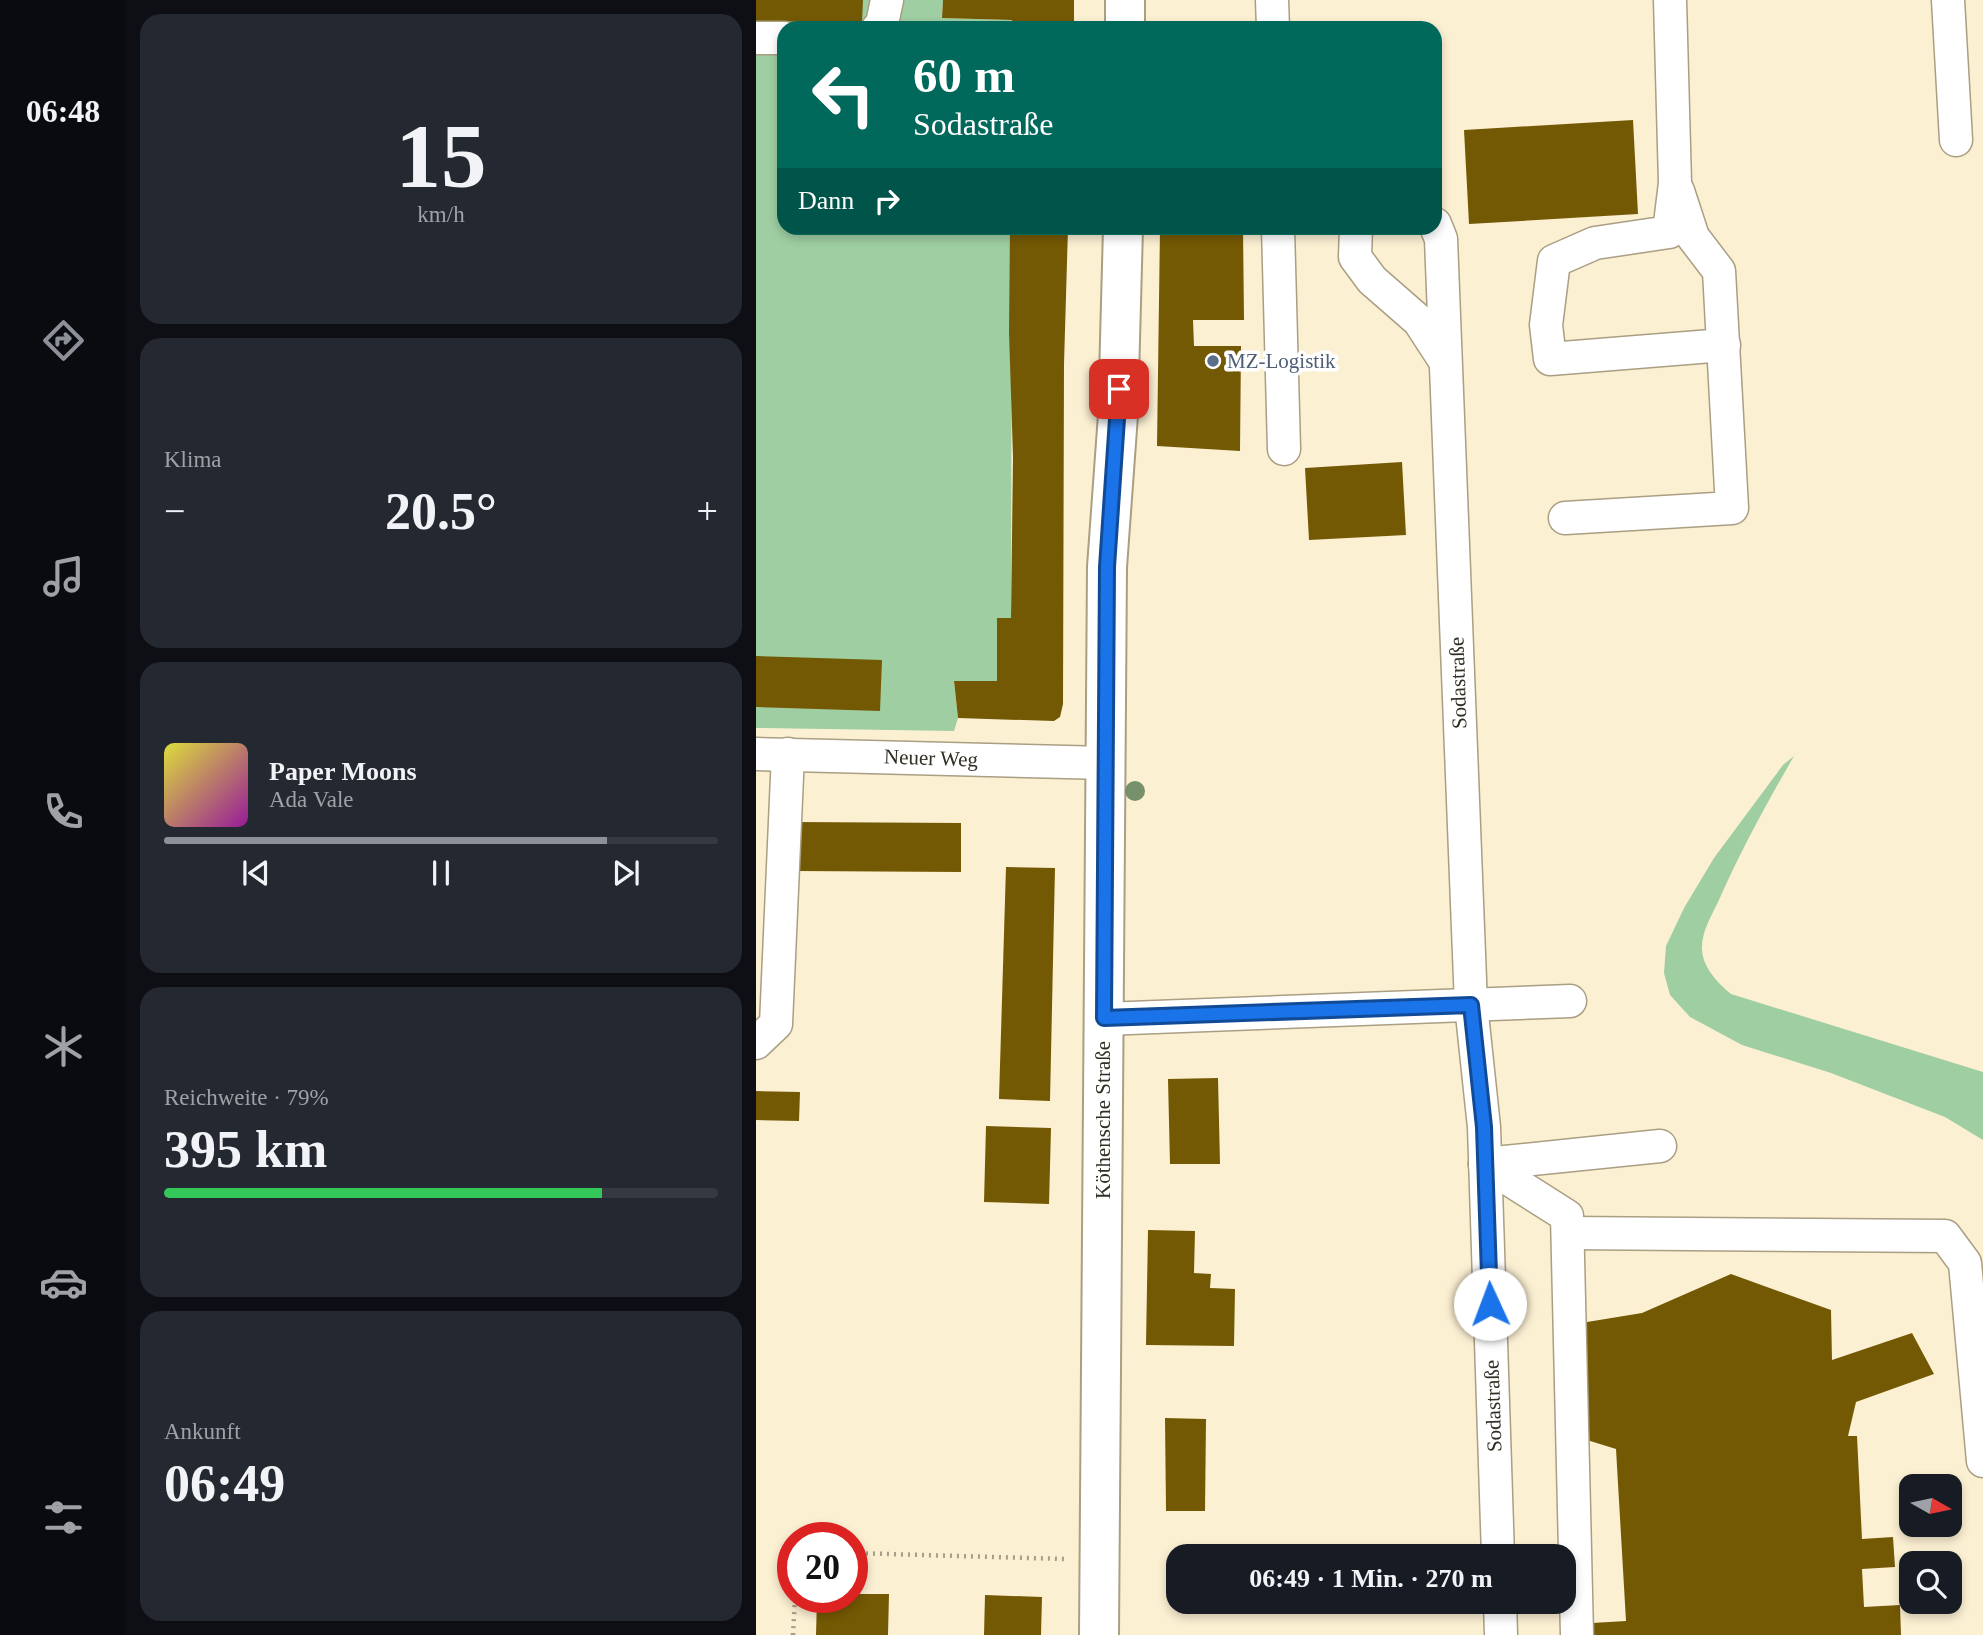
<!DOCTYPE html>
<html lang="de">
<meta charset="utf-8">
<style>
body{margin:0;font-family:"Times New Roman",serif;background:#242831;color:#f1f3f6;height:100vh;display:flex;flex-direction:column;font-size:26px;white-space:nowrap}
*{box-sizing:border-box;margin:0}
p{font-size:23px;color:#9ea1a6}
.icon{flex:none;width:38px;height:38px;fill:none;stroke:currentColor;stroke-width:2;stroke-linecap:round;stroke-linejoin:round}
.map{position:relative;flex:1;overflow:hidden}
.details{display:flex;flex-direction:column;gap:14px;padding:14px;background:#0d0f14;width:630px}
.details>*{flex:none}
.top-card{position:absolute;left:21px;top:21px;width:665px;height:214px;border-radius:21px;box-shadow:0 4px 10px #0003;background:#00695c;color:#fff;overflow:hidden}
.needle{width:46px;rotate:99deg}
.fabs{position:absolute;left:1143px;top:1474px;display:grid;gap:14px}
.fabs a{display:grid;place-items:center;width:63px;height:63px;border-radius:14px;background:#171b24;box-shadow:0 4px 10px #0003;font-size:35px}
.speed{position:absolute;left:21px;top:1522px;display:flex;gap:14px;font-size:35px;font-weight:700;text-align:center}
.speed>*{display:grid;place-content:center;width:91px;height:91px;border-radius:50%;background:#171b24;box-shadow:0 4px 10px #0003;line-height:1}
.speed .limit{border:10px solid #d22;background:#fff;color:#111}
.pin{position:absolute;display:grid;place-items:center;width:60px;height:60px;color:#fff;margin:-30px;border-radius:14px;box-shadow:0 4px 10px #0006}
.me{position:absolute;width:77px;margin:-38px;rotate:358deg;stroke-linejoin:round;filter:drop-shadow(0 0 5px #0008)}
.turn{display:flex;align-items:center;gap:24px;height:147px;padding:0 21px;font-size:32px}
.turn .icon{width:91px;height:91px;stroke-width:2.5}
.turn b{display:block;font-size:49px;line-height:60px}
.then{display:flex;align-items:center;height:66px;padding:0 21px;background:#0003;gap:14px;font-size:26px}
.big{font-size:52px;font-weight:700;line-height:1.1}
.details .widget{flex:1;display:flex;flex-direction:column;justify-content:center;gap:10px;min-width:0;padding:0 24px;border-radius:21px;background:#242831}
.details .dial{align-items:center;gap:0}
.dial b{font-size:91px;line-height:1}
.song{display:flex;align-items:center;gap:21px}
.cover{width:84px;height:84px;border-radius:10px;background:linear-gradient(135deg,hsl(60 70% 55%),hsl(300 70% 35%))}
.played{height:7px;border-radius:4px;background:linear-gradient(90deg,#8c9099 80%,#363941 80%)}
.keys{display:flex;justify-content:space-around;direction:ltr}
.heat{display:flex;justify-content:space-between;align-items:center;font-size:38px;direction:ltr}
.charge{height:10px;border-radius:5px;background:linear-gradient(90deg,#34c759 79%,#363941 0)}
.trip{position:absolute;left:410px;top:1544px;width:410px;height:70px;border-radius:21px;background:#171b24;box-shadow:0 4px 10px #0003;font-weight:700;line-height:70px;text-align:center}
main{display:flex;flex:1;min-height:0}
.tab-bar{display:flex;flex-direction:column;width:126px;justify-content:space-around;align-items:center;background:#090b0e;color:#9ea1a6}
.tab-bar .icon{width:49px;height:49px}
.tab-bar .current{color:#8c9099}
.tab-bar b{font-size:32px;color:#f1f3f6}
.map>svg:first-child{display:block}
.green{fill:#9fcea2}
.building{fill:#745904}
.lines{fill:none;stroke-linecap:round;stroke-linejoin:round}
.minor-casing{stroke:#aa9e83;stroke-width:35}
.major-casing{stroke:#aa9e83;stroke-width:42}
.path{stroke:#a69e88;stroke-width:4.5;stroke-dasharray:2 5;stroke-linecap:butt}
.minor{stroke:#fff;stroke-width:32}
.major{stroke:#fff;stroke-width:38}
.tree{fill:#778f6a}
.route-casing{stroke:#114b97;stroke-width:18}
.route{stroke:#1a73e8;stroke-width:12}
.service-dot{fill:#5c6f8a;stroke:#fff;stroke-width:2.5}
.labels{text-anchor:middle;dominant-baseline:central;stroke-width:7;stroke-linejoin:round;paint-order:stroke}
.service-label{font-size:21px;fill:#4e5e75;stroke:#fff;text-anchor:start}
.street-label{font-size:21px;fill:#322e23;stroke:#fff}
</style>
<main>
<nav class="tab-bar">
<b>06:48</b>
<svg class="icon current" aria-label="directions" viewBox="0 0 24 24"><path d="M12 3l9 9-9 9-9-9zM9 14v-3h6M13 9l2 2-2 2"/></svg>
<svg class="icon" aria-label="music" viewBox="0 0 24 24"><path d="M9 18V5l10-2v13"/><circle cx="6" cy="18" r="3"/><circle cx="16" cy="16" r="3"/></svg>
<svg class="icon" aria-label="phone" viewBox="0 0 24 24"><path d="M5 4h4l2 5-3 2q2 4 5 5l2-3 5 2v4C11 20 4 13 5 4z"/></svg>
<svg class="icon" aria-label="climate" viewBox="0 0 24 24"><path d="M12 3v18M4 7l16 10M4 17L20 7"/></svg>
<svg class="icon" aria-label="car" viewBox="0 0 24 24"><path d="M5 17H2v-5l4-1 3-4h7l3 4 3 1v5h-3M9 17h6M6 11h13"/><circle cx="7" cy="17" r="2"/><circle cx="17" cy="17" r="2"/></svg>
<svg class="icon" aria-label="filters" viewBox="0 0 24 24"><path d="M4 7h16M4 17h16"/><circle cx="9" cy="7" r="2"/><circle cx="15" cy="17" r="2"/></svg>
</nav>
<section class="details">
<div class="widget dial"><b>15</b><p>km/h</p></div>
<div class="widget"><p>Klima</p>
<div class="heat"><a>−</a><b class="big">20.5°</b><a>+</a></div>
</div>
<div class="widget">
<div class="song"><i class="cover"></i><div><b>Paper Moons</b><p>Ada Vale</p></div></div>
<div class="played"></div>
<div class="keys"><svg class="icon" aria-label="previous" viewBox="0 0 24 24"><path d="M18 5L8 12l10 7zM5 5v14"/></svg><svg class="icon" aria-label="pause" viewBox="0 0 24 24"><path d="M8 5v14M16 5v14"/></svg><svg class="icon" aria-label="next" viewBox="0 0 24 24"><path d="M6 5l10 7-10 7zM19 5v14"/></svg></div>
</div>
<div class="widget"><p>Reichweite · 79%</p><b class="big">395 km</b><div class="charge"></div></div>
<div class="widget"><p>Ankunft</p><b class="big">06:49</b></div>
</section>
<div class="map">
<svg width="1227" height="1635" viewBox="0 0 1227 1635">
<rect width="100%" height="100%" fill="#fcf0d3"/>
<g class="green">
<path d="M 0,0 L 187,0 L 186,18 L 256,20 L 256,28 L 28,28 L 28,228 L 256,228 L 255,618 L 241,619 L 241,681 L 198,682 L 202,718 L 198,731 L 0,728 Z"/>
<path d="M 1038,756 C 1011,803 985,850 963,900 C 956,915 945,932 946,950 C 947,968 963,984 975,994 L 1227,1072 L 1227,1140 L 1189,1117 L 1075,1073 L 986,1045 L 934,1017 L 914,995 L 908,973 L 910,946 L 928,908 L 958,858 L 1027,765 Z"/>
</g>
<g class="building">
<path d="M 0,0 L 107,0 L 106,23 L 0,21 Z"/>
<path d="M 187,0 L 318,0 L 318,28 L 256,28 L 256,20 L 186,18 Z"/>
<path d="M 877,120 L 882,214 L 713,224 L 708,130 Z"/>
<path d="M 254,228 L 312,228 L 308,364 L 307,704 L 304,717 L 298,721 L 202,718 L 198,681 L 241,681 L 241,618 L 255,618 L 257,457 L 253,332 Z"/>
<path d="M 404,228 L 487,228 L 488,320 L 437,320 L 438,346 L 485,346 L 484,451 L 401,446 Z"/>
<path d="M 646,462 L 650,535 L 553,540 L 549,468 Z"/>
<path d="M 0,656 L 126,660 L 124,711 L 0,707 Z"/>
<path d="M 39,822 L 205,823 L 205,872 L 39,871 Z"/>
<path d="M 250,867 L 299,868 L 294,1101 L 243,1099 Z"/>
<path d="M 462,1078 L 464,1164 L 414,1164 L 412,1079 Z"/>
<path d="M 0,1091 L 44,1092 L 43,1121 L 0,1120 Z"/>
<path d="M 230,1126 L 295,1128 L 293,1204 L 228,1202 Z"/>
<path d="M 392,1230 L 439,1231 L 438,1273 L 455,1274 L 454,1288 L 479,1289 L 478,1346 L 390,1345 Z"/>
<path d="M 975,1274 L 1075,1310 L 1076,1360 L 1156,1333 L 1178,1374 L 1100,1402 L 1092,1436 L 1101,1436 L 1106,1539 L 1137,1537 L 1139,1567 L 1106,1569 L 1108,1607 L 1144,1605 L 1145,1635 L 836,1635 L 836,1623 L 870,1621 L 860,1449 L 831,1440 L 831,1322 L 886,1313 Z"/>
<path d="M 409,1418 L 450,1419 L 449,1511 L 410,1511 Z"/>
<path d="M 96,1594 L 133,1594 L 132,1635 L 60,1635 L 61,1598 L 96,1598 Z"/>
<path d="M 229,1595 L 286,1597 L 285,1635 L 228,1635 Z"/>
</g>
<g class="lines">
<defs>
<g id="minor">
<path d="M 516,0 L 517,28"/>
<path d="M 914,0 L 919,183 L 913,232 L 839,243 L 798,261 L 790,325 L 794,359 L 968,345"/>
<path d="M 1192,0 L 1200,140"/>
<path d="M 122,28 L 126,24 L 131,0"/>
<path d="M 0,38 L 28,38"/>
<path d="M 679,224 L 685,239 L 715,1005 L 728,1127 L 742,1556"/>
<path d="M 522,228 L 528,449"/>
<path d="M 600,228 L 599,257 L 616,280 L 663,321 L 689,361"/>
<path d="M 809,518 L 976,508 L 963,271 L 937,237 L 922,191"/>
<path d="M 0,754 L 350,763"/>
<path d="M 348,1019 L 814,1001"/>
<path d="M 0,1043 L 20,1024 L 32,754"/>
<path d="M 729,1164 L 811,1216 L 821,1635"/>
<path d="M 729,1164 L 904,1146"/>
<path d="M 812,1233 L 1189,1236 L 1209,1263 L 1227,1461"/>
<path d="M 744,1601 L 745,1635"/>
</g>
<g id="major">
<path d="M 369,28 L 369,0"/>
<path d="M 343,1635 L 351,567 L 362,415 L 367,228"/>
</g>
</defs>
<use href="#minor" class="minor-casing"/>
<use href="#major" class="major-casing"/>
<g class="path">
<path d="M 96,1553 L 308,1559"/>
<path d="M 37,1635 L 39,1598"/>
</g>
<use href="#minor" class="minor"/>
<use href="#major" class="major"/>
</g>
<circle class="tree" cx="379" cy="791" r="10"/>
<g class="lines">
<defs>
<path id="route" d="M 363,389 L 351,567 L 348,1018 L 715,1005 L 728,1127 L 734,1304"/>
</defs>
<use href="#route" class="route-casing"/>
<use href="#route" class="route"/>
</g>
<circle class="service-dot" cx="457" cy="361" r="7"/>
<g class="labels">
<g class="service-label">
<text x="471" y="361">MZ-Logistik</text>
</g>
<g class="street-label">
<text transform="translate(702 683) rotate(-92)">Sodastraße</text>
<text transform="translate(175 758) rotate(2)">Neuer Weg</text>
<text transform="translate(347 1120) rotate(-90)">Köthensche Straße</text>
<text transform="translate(737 1406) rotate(-92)">Sodastraße</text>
</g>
</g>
</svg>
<div class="fabs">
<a><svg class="needle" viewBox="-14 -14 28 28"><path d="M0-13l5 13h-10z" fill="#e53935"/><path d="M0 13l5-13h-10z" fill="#9ea1a6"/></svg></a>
<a><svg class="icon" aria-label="search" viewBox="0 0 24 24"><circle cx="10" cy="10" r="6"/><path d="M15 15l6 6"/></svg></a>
</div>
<div class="speed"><div class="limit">20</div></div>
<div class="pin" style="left:363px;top:389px;background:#d93025"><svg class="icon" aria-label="arrive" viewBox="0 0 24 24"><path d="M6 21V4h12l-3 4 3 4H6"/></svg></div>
<svg class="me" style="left:734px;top:1304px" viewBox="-20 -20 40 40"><circle r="19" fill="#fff"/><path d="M0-13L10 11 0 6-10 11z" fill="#1a73e8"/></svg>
<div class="trip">06:49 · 1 Min. · 270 m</div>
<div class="top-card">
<div class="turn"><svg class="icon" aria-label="left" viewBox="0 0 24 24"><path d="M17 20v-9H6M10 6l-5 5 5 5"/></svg><div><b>60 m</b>Sodastraße</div></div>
<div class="then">Dann<svg class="icon" aria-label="right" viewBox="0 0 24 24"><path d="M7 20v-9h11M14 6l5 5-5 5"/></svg></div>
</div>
</div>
</main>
